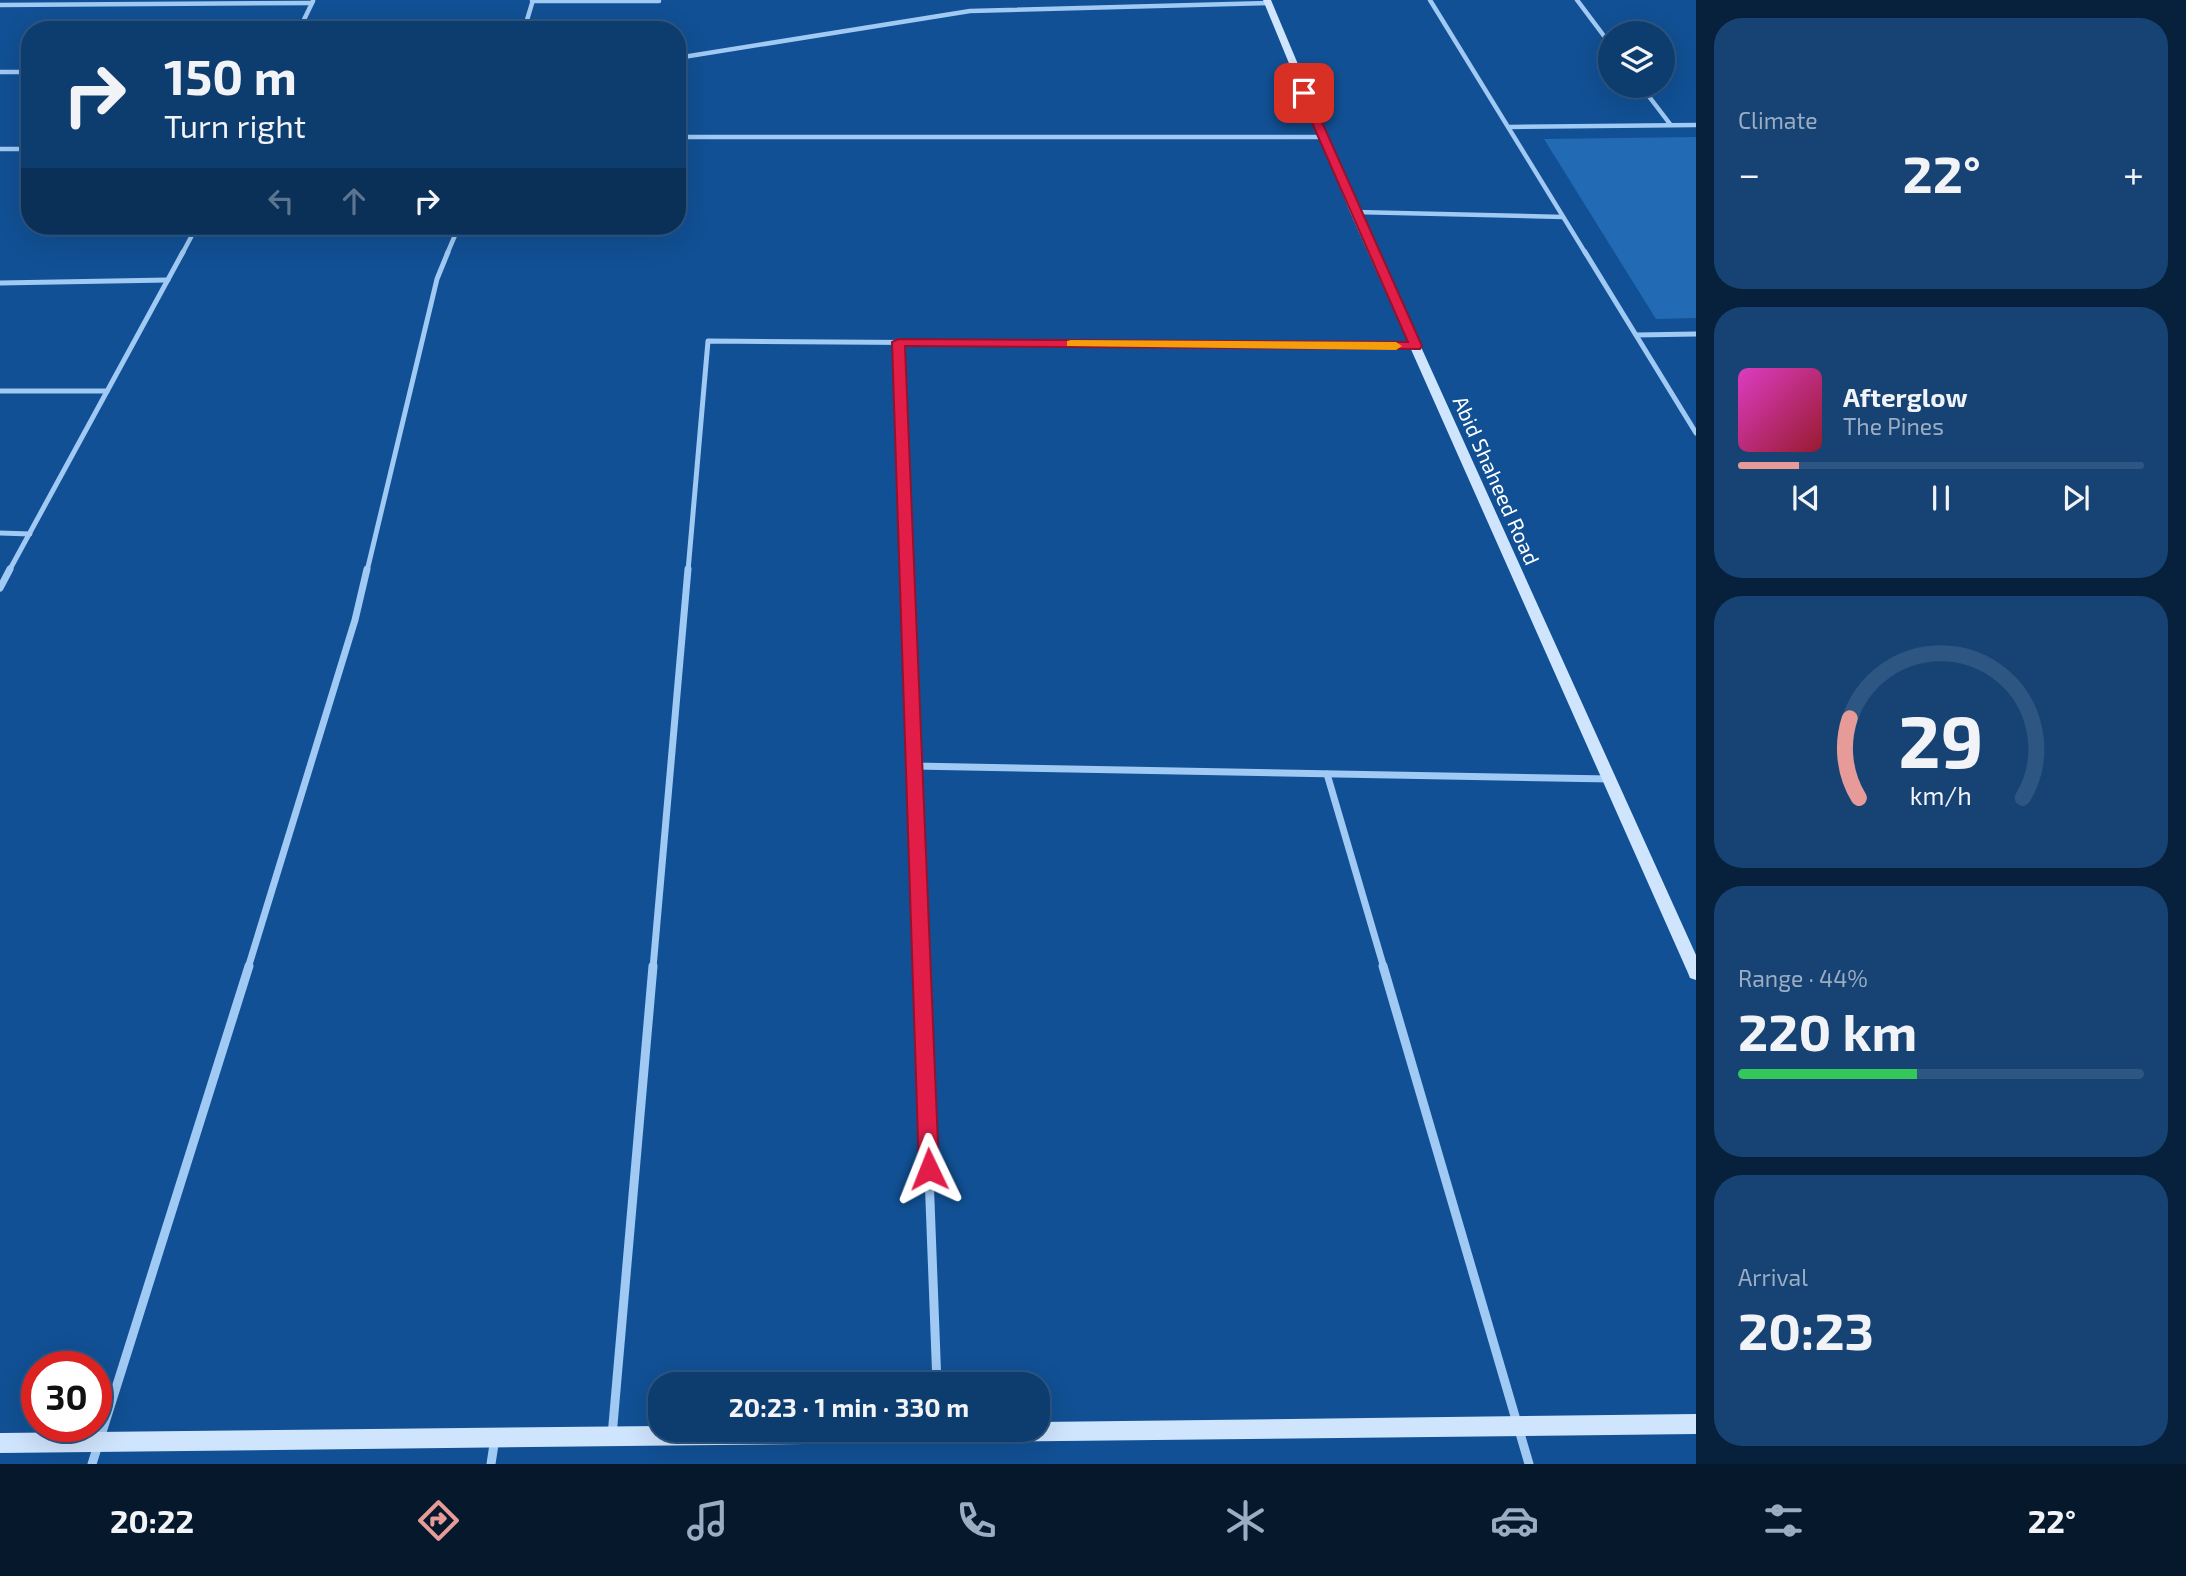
<!DOCTYPE html>
<meta charset="utf-8">
<style>
body{margin:0;font-family:"Exo 2",sans-serif;background:#164374;color:#f1f3f6;height:100vh;display:flex;flex-direction:column;font-size:26px;white-space:nowrap}
*{box-sizing:border-box;margin:0}
p{font-size:23px;color:#9aadc3}
.icon{flex:none;width:38px;height:38px;fill:none;stroke:currentColor;stroke-width:2;stroke-linecap:round;stroke-linejoin:round}
.map{position:relative;flex:1;overflow:hidden}
.sheet{display:flex;flex-direction:column;gap:18px;padding:18px;background:#07213d;width:490px}
.sheet>*{flex:none}
.hud{position:absolute;left:21px;top:21px;width:665px;height:214px;border-radius:28px;box-shadow:0 7px 28px #0002,0 0 0 2px #2d5682;background:#0d3c6f;color:#f1f3f6;overflow:hidden}
.controls{position:absolute;left:1598px;top:21px;display:grid;gap:14px}
.controls a{display:grid;place-items:center;width:77px;height:77px;border-radius:50%;background:#0d3c6f;box-shadow:0 7px 28px #0002,0 0 0 2px #2d5682;font-size:35px}
.speed{position:absolute;left:21px;top:1351px;display:flex;gap:14px;font-size:35px;font-weight:700;text-align:center}
.speed>*{display:grid;place-content:center;width:91px;height:91px;border-radius:50%;background:#0d3c6f;box-shadow:0 7px 28px #0002,0 0 0 2px #2d5682;line-height:1}
.speed .limit{border:10px solid #d22;background:#fff;color:#111}
.pin{position:absolute;display:grid;place-items:center;width:60px;height:60px;color:#fff;margin:-30px;border-radius:14px;box-shadow:0 4px 10px #0006}
.me{position:absolute;width:77px;margin:-38px;rotate:358deg;stroke-linejoin:round;filter:drop-shadow(0 0 5px #0008)}
.turn{display:flex;align-items:center;gap:24px;height:147px;padding:0 28px;font-size:32px}
.turn .icon{width:91px;height:91px;stroke-width:2.5}
.turn b{display:block;font-size:49px;line-height:60px}
.lanes{display:flex;align-items:center;height:66px;padding:0 28px;background:#0003;justify-content:center;gap:35px;direction:ltr}
.lanes .off{opacity:.35}
.big{font-size:52px;font-weight:700;line-height:1.1}
.sheet .widget{flex:1;display:flex;flex-direction:column;justify-content:center;gap:10px;min-width:0;padding:0 24px;border-radius:28px;background:#164374}
.sheet .dial{align-items:center;gap:0}
.dial svg{height:182px;overflow:visible;fill:none;stroke:#2d5682;stroke-width:7;stroke-linecap:round;text-anchor:middle}
.dial text{fill:#f1f3f6;stroke:none}
.song{display:flex;align-items:center;gap:21px}
.cover{width:84px;height:84px;border-radius:10px;background:linear-gradient(135deg,hsl(310 70% 55%),hsl(350 70% 35%))}
.played{height:7px;border-radius:4px;background:linear-gradient(90deg,#e69b98 15%,#2d5682 15%)}
.keys{display:flex;justify-content:space-around;direction:ltr}
.heat{display:flex;justify-content:space-between;align-items:center;font-size:38px;direction:ltr}
.charge{height:10px;border-radius:5px;background:linear-gradient(90deg,#34c759 44%,#2d5682 0)}
.trip{position:absolute;left:648px;top:1372px;width:402px;height:70px;border-radius:28px;background:#0d3c6f;box-shadow:0 7px 28px #0002,0 0 0 2px #2d5682;font-weight:700;line-height:70px;text-align:center}
.tab-bar{display:flex;height:112px;justify-content:space-around;align-items:center;background:#05182c;color:#9aadc3}
.tab-bar .icon{width:49px;height:49px}
.tab-bar .active{color:#e69b98}
.tab-bar b{font-size:32px;color:#f1f3f6}
main{display:flex;flex:1;min-height:0}
.map>svg:first-child{display:block}
.green{fill:#236ab4}
.lines{fill:none;stroke-linecap:round;stroke-linejoin:round}
.street-far3{stroke:#a0c9f3;stroke-width:4.5}
.street-far2{stroke:#a0c9f3;stroke-width:5}
.street-far1{stroke:#a0c9f3;stroke-width:7}
.street{stroke:#a0c9f3;stroke-width:9}
.secondary{fill:#cfe4fd;fill-rule:evenodd}
.route{fill:#e11d48;stroke:#92132f;stroke-width:2}
.slow{fill:#f59e0b}
.labels{text-anchor:middle;dominant-baseline:central;stroke-width:5;stroke-linejoin:round;paint-order:stroke}
.street-label{font-size:21px;fill:#fff;stroke:#115094}
</style>
<main>
<div class="map">
<svg width="1696" height="1464" viewBox="0 0 1696 1464">
<rect width="100%" height="100%" fill="#115094"/>
<path class="green" d="M 1696,137 L 1696,318 L 1656,319 L 1544,139 Z"/>
<g class="lines">
<g class="street-far3">
<path d="M 1430,0 L 1586,254"/>
<path d="M 1577,0 L 1610,44"/>
<path d="M 532,1 L 659,1"/>
<path d="M 0,5 L 312,3"/>
<path d="M 299,30 L 313,1"/>
<path d="M 524,30 L 533,0"/>
<path d="M 677,58 L 970,11 L 1269,3"/>
<path d="M 0,72 L 30,72"/>
<path d="M 1641,86 L 1670,124"/>
<path d="M 1509,127 L 1696,125"/>
<path d="M 677,137 L 1322,137"/>
<path d="M 0,149 L 30,149"/>
<path d="M 1355,212 L 1563,217"/>
<path d="M 182,254 L 197,226"/>
<path d="M 447,254 L 459,226"/>
</g>
<g class="street-far2">
<path d="M 1585,252 L 1696,433"/>
<path d="M 0,283 L 168,280"/>
<path d="M 1636,335 L 1696,334"/>
<path d="M 898,342 L 907,571"/>
<path d="M 0,391 L 107,391"/>
<path d="M 0,533 L 30,534"/>
<path d="M 9,571 L 183,252"/>
<path d="M 367,571 L 437,279 L 448,252"/>
<path d="M 688,571 L 708,341 L 1416,346"/>
</g>
<g class="street-far1">
<path d="M 907,569 L 921,968"/>
<path d="M 0,588 L 10,569"/>
<path d="M 914,766 L 1610,779"/>
<path d="M 1327,774 L 1384,968"/>
<path d="M 248,968 L 355,620 L 367,569"/>
<path d="M 653,968 L 688,569"/>
</g>
<g class="street">
<path d="M 921,966 L 937,1384"/>
<path d="M 1383,966 L 1529,1464"/>
<path d="M 612,1436 L 653,966"/>
<path d="M 92,1464 L 249,966"/>
<path d="M 491,1464 L 495,1438"/>
</g>
<g class="secondary">
<path d="M 1263,0 L 1271,0 L 1360,212 L 1696,955 L 1696,980 L 1690,978 L 1688,973 L 1350,212 Z"/>
<path d="M 1696,1414 L 1696,1434 L 0,1453 L 0,1433 L 660,1426 L 660,1430 L 1038,1430 L 1038,1422 Z"/>
</g>
</g>
<path class="route" d="M 1301,90 L 1309,93 L 1422,346 L 1420,349 L 905,346 L 939,1169 L 936,1176 L 929,1179 L 922,1176 L 919,1169 L 892,342 L 898,339 L 1408,342 L 1299,93 Z"/>
<path class="slow" d="M 1071,340 L 1396,342 L 1402,346 L 1396,350 L 1067,346 L 1067,341 Z"/>
<g class="labels">
<g class="street-label">
<text transform="translate(1497 480) rotate(66)">Abid Shaheed Road</text>
</g>
</g>
</svg>
<div class="controls">
<a><svg class="icon" aria-label="layers" viewBox="0 0 24 24"><path d="M12 4l9 5-9 5-9-5zM3 14l9 5 9-5"/></svg></a>
</div>
<div class="speed"><div class="limit">30</div></div>
<div class="pin" style="left:1304px;top:93px;background:#d93025"><svg class="icon" aria-label="arrive" viewBox="0 0 24 24"><path d="M6 21V4h12l-3 4 3 4H6"/></svg></div>
<svg class="me" style="left:929px;top:1169px" viewBox="-20 -20 40 40"><path d="M0-17L14 15 0 8-14 15z" fill="#e11d48" stroke="#fff" stroke-width="4"/></svg>
<div class="trip">20:23 · 1 min · 330 m</div>
<div class="hud">
<div class="turn"><svg class="icon" aria-label="right" viewBox="0 0 24 24"><path d="M7 20v-9h11M14 6l5 5-5 5"/></svg><div><b>150 m</b>Turn right</div></div>
<div class="lanes"><svg class="icon off" aria-label="left" viewBox="0 0 24 24"><path d="M17 20v-9H6M10 6l-5 5 5 5"/></svg><svg class="icon off" aria-label="ahead" viewBox="0 0 24 24"><path d="M12 20V5M6 11l6-6 6 6"/></svg><svg class="icon" aria-label="right" viewBox="0 0 24 24"><path d="M7 20v-9h11M14 6l5 5-5 5"/></svg></div>
</div>
</div>
<section class="sheet">
<div class="widget"><p>Climate</p>
<div class="heat"><a>−</a><b class="big">22°</b><a>+</a></div>
</div>
<div class="widget">
<div class="song"><i class="cover"></i><div><b>Afterglow</b><p>The Pines</p></div></div>
<div class="played"></div>
<div class="keys"><svg class="icon" aria-label="previous" viewBox="0 0 24 24"><path d="M18 5L8 12l10 7zM5 5v14"/></svg><svg class="icon" aria-label="pause" viewBox="0 0 24 24"><path d="M8 5v14M16 5v14"/></svg><svg class="icon" aria-label="next" viewBox="0 0 24 24"><path d="M6 5l10 7-10 7zM19 5v14"/></svg></div>
</div>
<div class="widget dial"><svg viewBox="0 0 100 80">
<path d="M14 69A42 42 0 1 1 86 69"/>
<path d="M14 69A42 42 0 0 1 10 34" stroke="#e69b98"/>
<text x="50" y="56" font-size="32" font-weight="700">29</text>
<text x="50" y="72" font-size="11">km/h</text>
</svg></div>
<div class="widget"><p>Range · 44%</p><b class="big">220 km</b><div class="charge"></div></div>
<div class="widget"><p>Arrival</p><b class="big">20:23</b></div>
</section>
</main>
<nav class="tab-bar">
<b>20:22</b>
<svg class="icon active" aria-label="directions" viewBox="0 0 24 24"><path d="M12 3l9 9-9 9-9-9zM9 14v-3h6M13 9l2 2-2 2"/></svg>
<svg class="icon" aria-label="music" viewBox="0 0 24 24"><path d="M9 18V5l10-2v13"/><circle cx="6" cy="18" r="3"/><circle cx="16" cy="16" r="3"/></svg>
<svg class="icon" aria-label="phone" viewBox="0 0 24 24"><path d="M5 4h4l2 5-3 2q2 4 5 5l2-3 5 2v4C11 20 4 13 5 4z"/></svg>
<svg class="icon" aria-label="climate" viewBox="0 0 24 24"><path d="M12 3v18M4 7l16 10M4 17L20 7"/></svg>
<svg class="icon" aria-label="car" viewBox="0 0 24 24"><path d="M5 17H2v-5l4-1 3-4h7l3 4 3 1v5h-3M9 17h6M6 11h13"/><circle cx="7" cy="17" r="2"/><circle cx="17" cy="17" r="2"/></svg>
<svg class="icon" aria-label="filters" viewBox="0 0 24 24"><path d="M4 7h16M4 17h16"/><circle cx="9" cy="7" r="2"/><circle cx="15" cy="17" r="2"/></svg>
<b>22°</b>
</nav>
